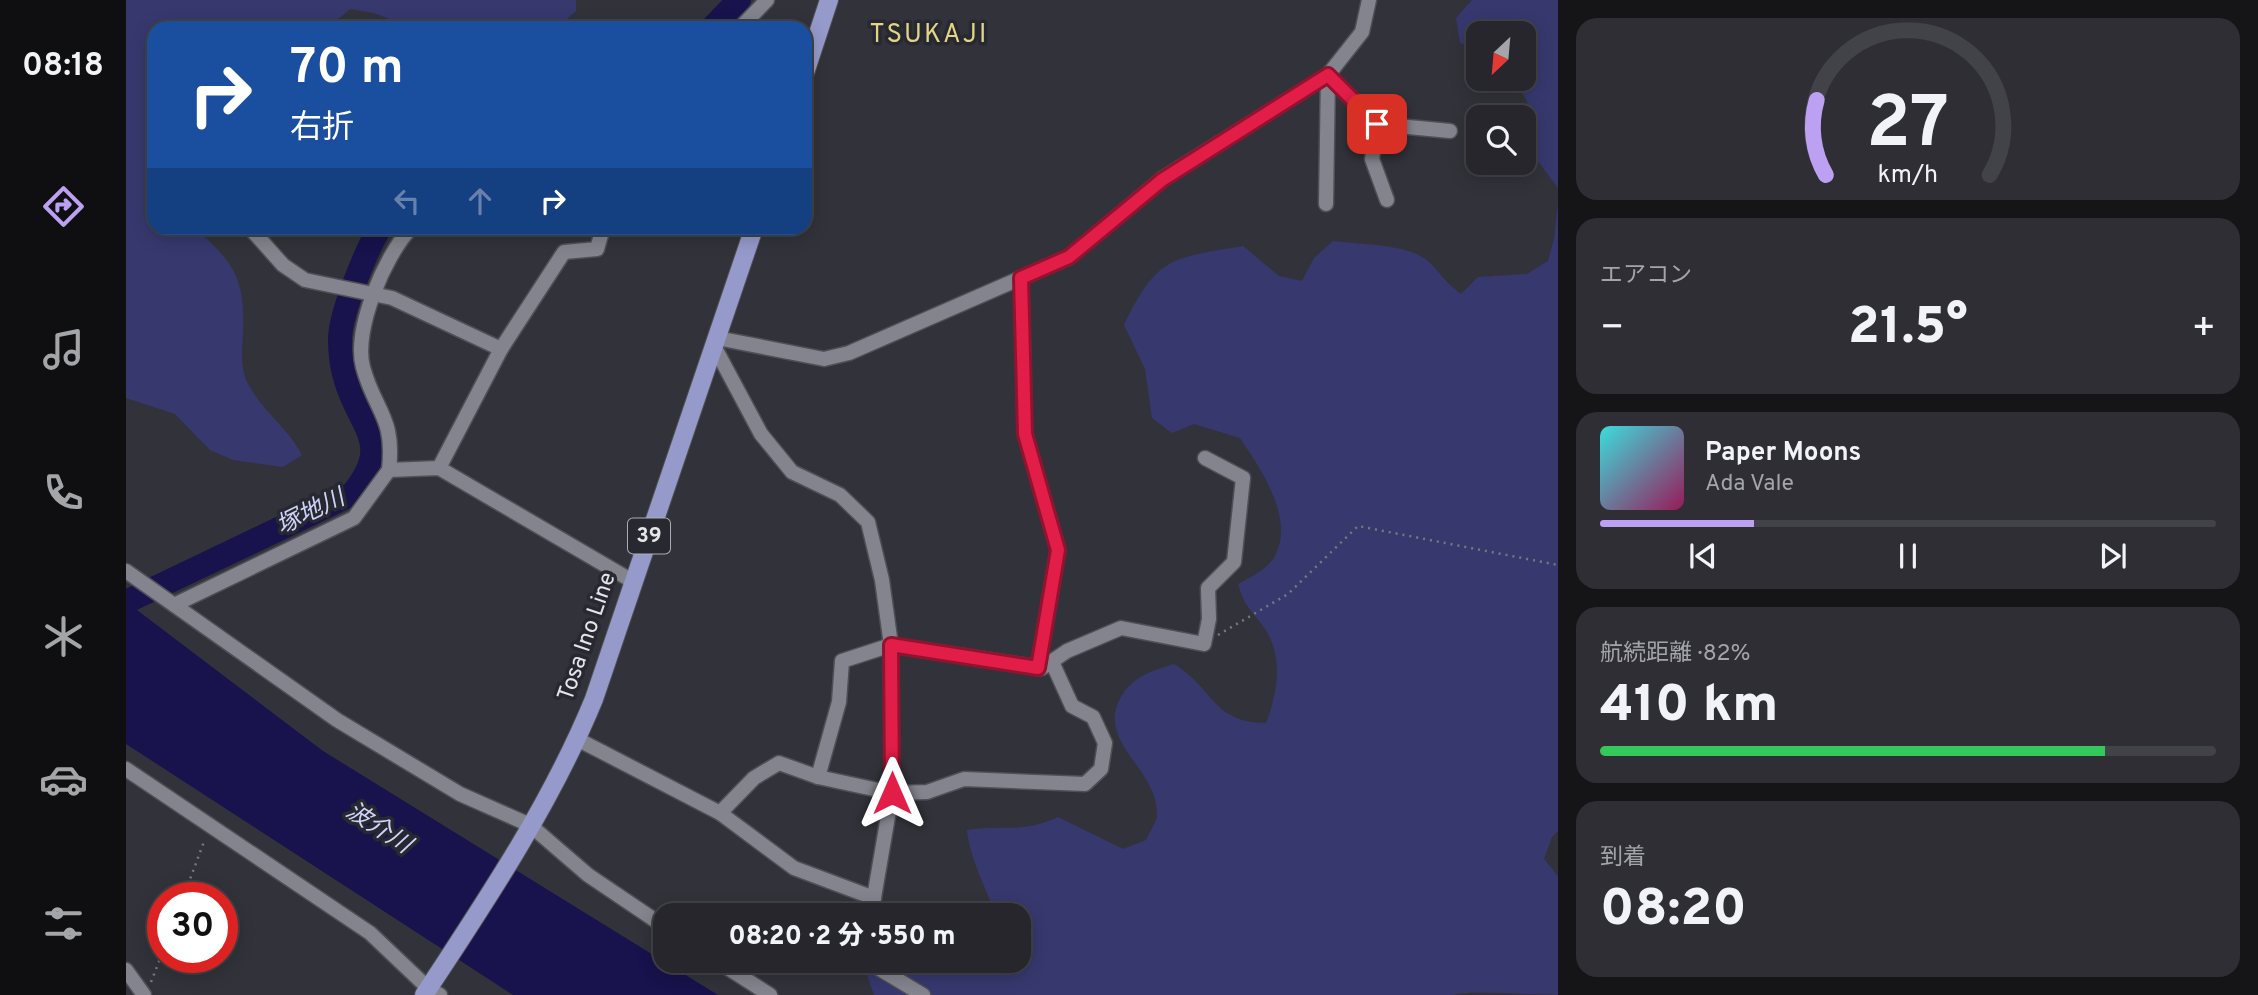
<!DOCTYPE html>
<html lang="ja">
<meta charset="utf-8">
<style>
body{margin:0;font-family:Overpass,"Noto Sans JP",sans-serif;background:#2e2e34;color:#f1f3f6;height:100vh;display:flex;flex-direction:column;font-size:26px;white-space:nowrap}
*{box-sizing:border-box;margin:0}
p{font-size:23px;color:#a4a5a9}
.icon{flex:none;width:38px;height:38px;fill:none;stroke:currentColor;stroke-width:2;stroke-linecap:round;stroke-linejoin:round}
.map{position:relative;flex:1;overflow:hidden}
.sheet{display:flex;flex-direction:column;gap:18px;padding:18px;background:#151518;width:700px}
.sheet>*{flex:none}
.guide{position:absolute;left:21px;top:21px;width:665px;height:214px;border-radius:21px;box-shadow:0 4px 18px #0003,0 0 0 2px #424348;background:#1a4fa0;color:#fff;overflow:hidden}
.needle{width:46px;rotate:206deg}
.tools{position:absolute;left:1340px;top:21px;display:grid;gap:14px}
.tools a{display:grid;place-items:center;width:70px;height:70px;border-radius:14px;background:#26262c;box-shadow:0 4px 18px #0003,0 0 0 2px #424348;font-size:35px}
.speed{position:absolute;left:21px;top:882px;display:flex;gap:14px;font-size:35px;font-weight:700;text-align:center}
.speed>*{display:grid;place-content:center;width:91px;height:91px;border-radius:50%;background:#26262c;box-shadow:0 4px 18px #0003,0 0 0 2px #424348;line-height:1}
.speed .limit{border:10px solid #d22;background:#fff;color:#111}
.pin{position:absolute;display:grid;place-items:center;width:60px;height:60px;color:#fff;margin:-30px;border-radius:14px;box-shadow:0 4px 10px #0006}
.me{position:absolute;width:77px;margin:-38px;rotate:0deg;stroke-linejoin:round;filter:drop-shadow(0 0 5px #0008)}
.turn{display:flex;align-items:center;gap:24px;height:147px;padding:0 28px;font-size:32px}
.turn .icon{width:91px;height:91px;stroke-width:2.5}
.turn b{display:block;font-size:49px;line-height:60px}
.lanes{display:flex;align-items:center;height:66px;padding:0 28px;background:#0003;justify-content:center;gap:35px;direction:ltr}
.lanes .off{opacity:.35}
.big{font-size:52px;font-weight:800;line-height:1.1}
.sheet .tile{flex:1;display:flex;flex-direction:column;justify-content:center;gap:10px;min-width:0;padding:0 24px;border-radius:21px;background:#2e2e34}
.sheet .dial{align-items:center;gap:0}
.dial svg{height:182px;overflow:visible;fill:none;stroke:#424348;stroke-width:7;stroke-linecap:round;text-anchor:middle}
.dial text{fill:#f1f3f6;stroke:none}
.song{display:flex;align-items:center;gap:21px}
.cover{width:84px;height:84px;border-radius:10px;background:linear-gradient(135deg,hsl(180 70% 55%),hsl(330 70% 35%))}
.played{height:7px;border-radius:4px;background:linear-gradient(90deg,#bca0f2 25%,#424348 25%)}
.keys{display:flex;justify-content:space-around;direction:ltr}
.heat{display:flex;justify-content:space-between;align-items:center;font-size:38px;direction:ltr}
.charge{height:10px;border-radius:5px;background:linear-gradient(90deg,#34c759 82%,#424348 0)}
.trip{position:absolute;left:527px;top:903px;width:378px;height:70px;border-radius:21px;background:#26262c;box-shadow:0 4px 18px #0003,0 0 0 2px #424348;font-weight:800;line-height:70px;text-align:center}
main{display:flex;flex:1;min-height:0}
.tabs{display:flex;flex-direction:column;width:126px;justify-content:space-around;align-items:center;background:#0f0f12;color:#a4a5a9}
.tabs .icon{width:49px;height:49px}
.tabs .on{color:#bca0f2}
.tabs b{font-size:32px;color:#f1f3f6}
.map>svg:first-child{display:block}
.green{fill:#37386e}
.water{fill:#18124d}
.lines{fill:none;stroke-linecap:round;stroke-linejoin:round}
.river{stroke:#18124d;stroke-width:24}
.street-casing{stroke:#4f5055;stroke-width:17}
.primary-casing{stroke:#4f5055;stroke-width:20}
.path{stroke:#78787e;stroke-width:2.5;stroke-dasharray:2 5;stroke-linecap:butt}
.street{stroke:#83848d;stroke-width:14}
.primary{stroke:#959acb;stroke-width:18}
.route-casing{stroke:#92132f;stroke-width:18}
.route{stroke:#e11d48;stroke-width:12}
.labels{text-anchor:middle;dominant-baseline:central;stroke-width:7;stroke-linejoin:round;paint-order:stroke}
.shield{fill:#282930;stroke:#acadb2;stroke-width:2}
.shield-label{font-size:21px;font-weight:bold;fill:#e5e5ea}
.street-label{font-size:23px;fill:#e5e5ea;stroke:#282930}
.water-label{font-size:24px;font-style:italic;fill:#cfd4fa;stroke:#282930}
.quarter-label{font-size:26px;letter-spacing:2px;fill:#e3d587;stroke:#282930}
</style>
<main>
<nav class="tabs">
<b>08:18</b>
<svg class="icon on" aria-label="directions" viewBox="0 0 24 24"><path d="M12 3l9 9-9 9-9-9zM9 14v-3h6M13 9l2 2-2 2"/></svg>
<svg class="icon" aria-label="music" viewBox="0 0 24 24"><path d="M9 18V5l10-2v13"/><circle cx="6" cy="18" r="3"/><circle cx="16" cy="16" r="3"/></svg>
<svg class="icon" aria-label="phone" viewBox="0 0 24 24"><path d="M5 4h4l2 5-3 2q2 4 5 5l2-3 5 2v4C11 20 4 13 5 4z"/></svg>
<svg class="icon" aria-label="climate" viewBox="0 0 24 24"><path d="M12 3v18M4 7l16 10M4 17L20 7"/></svg>
<svg class="icon" aria-label="car" viewBox="0 0 24 24"><path d="M5 17H2v-5l4-1 3-4h7l3 4 3 1v5h-3M9 17h6M6 11h13"/><circle cx="7" cy="17" r="2"/><circle cx="17" cy="17" r="2"/></svg>
<svg class="icon" aria-label="filters" viewBox="0 0 24 24"><path d="M4 7h16M4 17h16"/><circle cx="9" cy="7" r="2"/><circle cx="15" cy="17" r="2"/></svg>
</nav>
<div class="map">
<svg width="1432" height="995" viewBox="0 0 1432 995">
<rect width="100%" height="100%" fill="#32333a"/>
<g class="green">
<path d="M 0,0 L 450,0 L 450,11 L 431,28 L 286,28 L 248,13 L 224,9 C 202,29 189,34 159,25 L 156,28 L 28,28 L 28,228 L 69,228 C 110,265 119,279 117,334 C 116,351 114,366 121,382 C 134,409 162,428 176,455 L 157,467 L 107,460 L 84,450 L 49,414 L 0,398 Z"/>
<path d="M 1346,0 L 1432,0 L 1432,188 L 1403,149 C 1407,118 1409,106 1387,82 L 1386,79 L 1398,79 L 1398,33 L 1353,33 L 1353,49 L 1334,43 L 1330,18 Z"/>
<path d="M 1432,204 L 1432,831 L 1426,837 L 1418,859 L 1432,876 L 1432,995 C 1413,995 1338,990 1327,995 L 748,995 L 740,972 L 743,961 L 892,961 L 892,915 L 869,915 C 860,886 844,860 841,830 C 877,824 896,834 932,817 L 997,849 L 1020,840 C 1023,833 1030,823 1031,816 C 1033,768 969,743 995,697 C 1007,676 1026,671 1048,664 C 1090,690 1085,722 1140,723 C 1152,692 1158,655 1137,626 C 1123,607 1120,609 1112,584 C 1125,577 1144,568 1150,554 C 1168,516 1134,468 1114,438 L 1068,424 L 1046,433 L 1026,418 L 1019,369 L 998,325 C 1031,256 1046,258 1117,246 L 1153,276 L 1176,281 L 1188,258 L 1207,241 C 1233,245 1285,243 1304,263 C 1316,275 1319,282 1335,294 L 1352,277 L 1401,274 L 1422,261 L 1428,239 Z"/>
</g>
<path class="water" d="M 0,588 L 11,610 L 197,751 L 592,995 L 387,995 L 0,744 Z"/>
<g class="lines">
<g class="river">
<path d="M 586,28 L 613,0"/>
<path d="M 0,602 L 226,494 C 268,444 234,428 220,381 C 216,369 214,351 214,338 C 215,312 240,250 254,228"/>
</g>
<defs>
<g id="street">
<path d="M 614,28 L 641,0"/>
<path d="M 1202,75 L 1251,124"/>
<path d="M 1261,200 L 1246,159 L 1251,124 L 1324,131"/>
<path d="M 1200,204 L 1202,75"/>
<path d="M 124,228 L 157,265 L 179,280 L 266,298 L 375,349 L 313,468"/>
<path d="M 285,228 C 259,255 227,330 237,367 C 249,412 269,416 263,470 L 313,468 L 508,582"/>
<path d="M 895,278 L 899,434 L 932,549 L 912,668"/>
<path d="M 591,338 L 698,359 L 723,353 L 943,257 L 1036,179 L 1202,75 L 1236,32 L 1243,0"/>
<path d="M 588,346 L 635,434 L 666,472 L 714,495 L 742,522 L 756,580 L 765,645 L 766,793 L 801,792 L 838,779 L 959,784 L 975,769 L 979,743 L 967,717 L 946,706 L 926,662"/>
<path d="M 375,349 L 438,252 L 471,249 L 477,228"/>
<path d="M 0,571 L 211,720 L 334,794 L 404,825 L 462,875 L 539,927"/>
<path d="M 48,605 L 228,518 L 263,470"/>
<path d="M 451,739 L 594,813 L 628,778 L 653,763 L 692,777 L 766,793 L 745,915"/>
<path d="M 0,769 L 244,933 L 302,988 L 314,995"/>
<path d="M 692,777 L 713,702 L 716,661 L 765,645 L 916,668 L 941,651 L 995,628 L 1078,644 L 1083,619 L 1082,588 L 1108,562 L 1117,478 L 1079,458"/>
<path d="M 594,813 L 668,868 L 748,898"/>
<path d="M 591,961 L 644,995"/>
<path d="M 745,961 L 752,968 L 797,995"/>
<path d="M 0,970 L 18,995"/>
</g>
<g id="primary">
<path d="M 679,73 L 703,0"/>
<path d="M 298,995 C 360,901 425,804 468,699 L 628,228"/>
</g>
</defs>
<use href="#street" class="street-casing"/>
<use href="#primary" class="primary-casing"/>
<g class="path">
<path d="M 1092,635 L 1162,594 L 1232,526 L 1432,565"/>
<path d="M 57,898 L 79,839"/>
<path d="M 25,982 L 37,951"/>
</g>
<use href="#street" class="street"/>
<use href="#primary" class="primary"/>
</g>
<g class="lines">
<defs>
<path id="route" d="M 766,793 L 765,645 L 912,668 L 932,550 L 899,434 L 895,278 L 943,257 L 1036,180 L 1202,75 L 1251,124"/>
</defs>
<use href="#route" class="route-casing"/>
<use href="#route" class="route"/>
</g>
<g class="labels">
<rect class="shield" x="502" y="518.5" width="42" height="35" rx="5"/>
<g class="shield-label">
<text x="523" y="536">39</text>
</g>
<g class="street-label">
<text transform="translate(462 637) rotate(-71)">Tosa Ino Line</text>
</g>
<g class="water-label">
<text transform="translate(185 513) rotate(-26)">塚地川</text>
<text transform="translate(252 829) rotate(33)">波介川</text>
</g>
<g class="quarter-label">
<text x="803" y="35">TSUKAJI</text>
</g>
</g>
</svg>
<div class="tools">
<a><svg class="needle" viewBox="-14 -14 28 28"><path d="M0-13l5 13h-10z" fill="#e53935"/><path d="M0 13l5-13h-10z" fill="#a4a5a9"/></svg></a>
<a><svg class="icon" aria-label="search" viewBox="0 0 24 24"><circle cx="10" cy="10" r="6"/><path d="M15 15l6 6"/></svg></a>
</div>
<div class="speed"><div class="limit">30</div></div>
<div class="pin" style="left:1251px;top:124px;background:#d93025"><svg class="icon" aria-label="arrive" viewBox="0 0 24 24"><path d="M6 21V4h12l-3 4 3 4H6"/></svg></div>
<svg class="me" style="left:766px;top:793px" viewBox="-20 -20 40 40"><path d="M0-17L14 15 0 8-14 15z" fill="#e11d48" stroke="#fff" stroke-width="4"/></svg>
<div class="trip">08:20 · 2 分 · 550 m</div>
<div class="guide">
<div class="turn"><svg class="icon" aria-label="right" viewBox="0 0 24 24"><path d="M7 20v-9h11M14 6l5 5-5 5"/></svg><div><b>70 m</b>右折</div></div>
<div class="lanes"><svg class="icon off" aria-label="left" viewBox="0 0 24 24"><path d="M17 20v-9H6M10 6l-5 5 5 5"/></svg><svg class="icon off" aria-label="ahead" viewBox="0 0 24 24"><path d="M12 20V5M6 11l6-6 6 6"/></svg><svg class="icon" aria-label="right" viewBox="0 0 24 24"><path d="M7 20v-9h11M14 6l5 5-5 5"/></svg></div>
</div>
</div>
<section class="sheet">
<div class="tile dial"><svg viewBox="0 0 100 80">
<path d="M14 69A42 42 0 1 1 86 69"/>
<path d="M14 69A42 42 0 0 1 10 36" stroke="#bca0f2"/>
<text x="50" y="56" font-size="32" font-weight="700">27</text>
<text x="50" y="72" font-size="11">km/h</text>
</svg></div>
<div class="tile"><p>エアコン</p>
<div class="heat"><a>−</a><b class="big">21.5°</b><a>+</a></div>
</div>
<div class="tile">
<div class="song"><i class="cover"></i><div><b>Paper Moons</b><p>Ada Vale</p></div></div>
<div class="played"></div>
<div class="keys"><svg class="icon" aria-label="previous" viewBox="0 0 24 24"><path d="M18 5L8 12l10 7zM5 5v14"/></svg><svg class="icon" aria-label="pause" viewBox="0 0 24 24"><path d="M8 5v14M16 5v14"/></svg><svg class="icon" aria-label="next" viewBox="0 0 24 24"><path d="M6 5l10 7-10 7zM19 5v14"/></svg></div>
</div>
<div class="tile"><p>航続距離 · 82%</p><b class="big">410 km</b><div class="charge"></div></div>
<div class="tile"><p>到着</p><b class="big">08:20</b></div>
</section>
</main>
